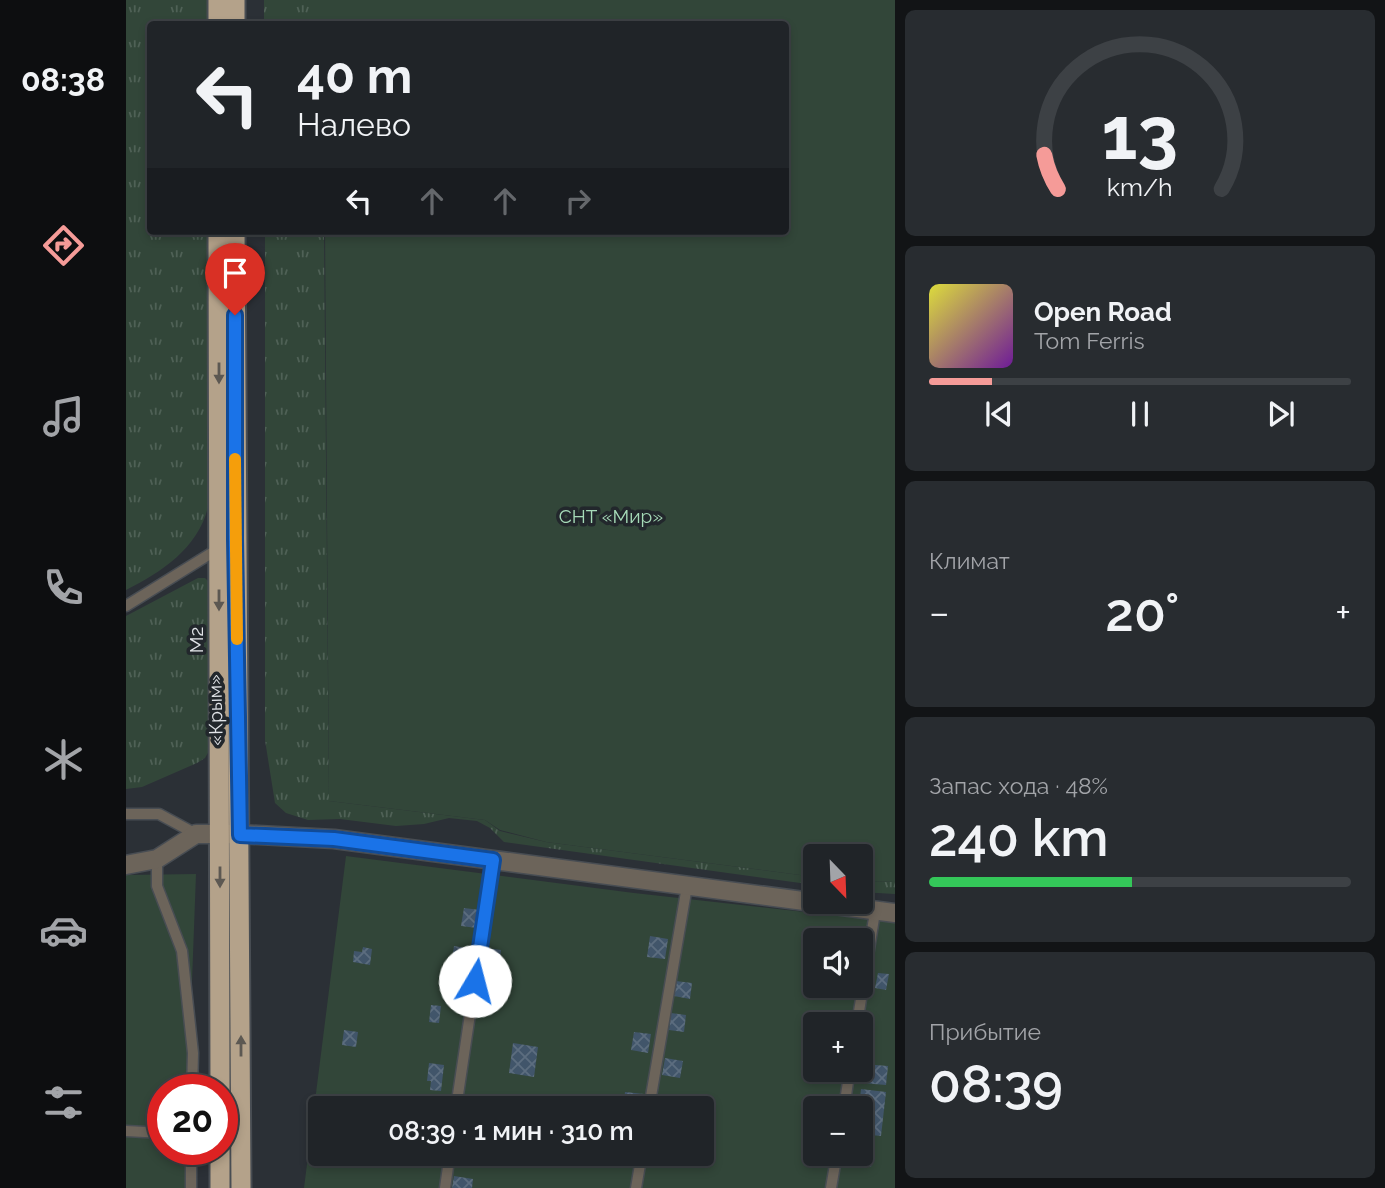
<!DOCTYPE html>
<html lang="ru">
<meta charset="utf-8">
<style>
body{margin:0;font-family:Raleway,sans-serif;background:#282c30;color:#f1f3f6;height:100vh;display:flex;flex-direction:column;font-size:26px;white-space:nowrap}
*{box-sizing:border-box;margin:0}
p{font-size:23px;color:#a2a4a8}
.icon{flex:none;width:38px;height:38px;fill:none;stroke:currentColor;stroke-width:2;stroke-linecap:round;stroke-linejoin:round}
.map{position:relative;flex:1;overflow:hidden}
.sheet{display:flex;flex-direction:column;gap:10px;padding:10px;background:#121416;width:490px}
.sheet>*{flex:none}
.top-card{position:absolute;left:21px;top:21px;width:642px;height:214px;border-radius:7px;box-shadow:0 4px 10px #0003,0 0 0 2px #3d4145;background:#202428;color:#f1f3f6;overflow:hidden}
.needle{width:46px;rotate:157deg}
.tools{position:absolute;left:677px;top:844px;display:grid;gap:14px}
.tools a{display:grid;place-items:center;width:70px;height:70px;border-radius:7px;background:#202428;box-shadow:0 4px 10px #0003,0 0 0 2px #3d4145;font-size:35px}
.speed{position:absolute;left:21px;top:1074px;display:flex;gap:14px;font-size:35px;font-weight:700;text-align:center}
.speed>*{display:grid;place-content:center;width:91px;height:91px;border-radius:50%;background:#202428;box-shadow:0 4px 10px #0003,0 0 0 2px #3d4145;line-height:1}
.speed .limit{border:10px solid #d22;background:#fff;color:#111}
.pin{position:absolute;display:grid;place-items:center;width:60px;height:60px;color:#fff;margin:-72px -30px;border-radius:50% 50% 50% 0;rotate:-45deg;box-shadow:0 0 7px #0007}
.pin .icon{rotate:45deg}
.me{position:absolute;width:77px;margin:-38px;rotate:8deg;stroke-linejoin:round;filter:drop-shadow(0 0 5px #0008)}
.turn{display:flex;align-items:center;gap:24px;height:147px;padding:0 35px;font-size:32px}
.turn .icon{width:91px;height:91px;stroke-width:2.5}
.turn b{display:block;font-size:49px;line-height:60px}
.lanes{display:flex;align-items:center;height:66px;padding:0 35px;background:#0003;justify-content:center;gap:35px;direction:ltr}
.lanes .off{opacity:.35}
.big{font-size:52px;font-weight:600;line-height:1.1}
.sheet .card{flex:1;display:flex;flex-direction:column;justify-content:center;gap:10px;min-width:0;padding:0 24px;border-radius:10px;background:#282c30}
.sheet .dial{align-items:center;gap:0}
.dial svg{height:182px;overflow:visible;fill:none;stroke:#3d4145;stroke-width:7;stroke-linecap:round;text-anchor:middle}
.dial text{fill:#f1f3f6;stroke:none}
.song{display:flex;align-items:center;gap:21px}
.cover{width:84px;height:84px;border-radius:10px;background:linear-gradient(135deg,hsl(60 70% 55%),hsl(280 70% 35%))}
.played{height:7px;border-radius:4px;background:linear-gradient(90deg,#f59b98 15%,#3d4145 15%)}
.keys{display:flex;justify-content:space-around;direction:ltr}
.heat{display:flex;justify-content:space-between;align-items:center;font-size:38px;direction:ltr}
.charge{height:10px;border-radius:5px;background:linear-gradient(90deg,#34c759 48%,#3d4145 0)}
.trip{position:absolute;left:182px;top:1096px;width:406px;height:70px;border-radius:7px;background:#202428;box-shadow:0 4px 10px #0003,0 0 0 2px #3d4145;font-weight:600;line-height:70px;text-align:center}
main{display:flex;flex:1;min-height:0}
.tab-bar{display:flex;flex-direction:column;width:126px;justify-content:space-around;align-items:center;background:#0d0e10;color:#a2a4a8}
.tab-bar .icon{width:49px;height:49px}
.tab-bar .selected{color:#f59b98}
.tab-bar b{font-size:32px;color:#f1f3f6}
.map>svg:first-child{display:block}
.grass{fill:url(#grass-tufts)}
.green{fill:#324639;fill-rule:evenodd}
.building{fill:url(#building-cross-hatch)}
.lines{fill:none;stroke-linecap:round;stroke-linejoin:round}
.service-casing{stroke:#484d53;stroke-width:13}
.minor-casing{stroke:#484d53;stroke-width:21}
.tertiary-casing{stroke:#484d53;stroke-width:21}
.trunk-casing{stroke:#484d53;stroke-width:23}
.service{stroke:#6c645a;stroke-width:10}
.minor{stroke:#6c645a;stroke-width:18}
.tertiary{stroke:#6c645a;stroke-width:18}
.trunk{stroke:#b4a28a;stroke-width:19}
.oneway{fill:#5c5852}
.route-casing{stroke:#114b97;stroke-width:18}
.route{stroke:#1a73e8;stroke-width:12}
.slow{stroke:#f59e0b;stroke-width:12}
.labels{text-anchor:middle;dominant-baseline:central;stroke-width:7;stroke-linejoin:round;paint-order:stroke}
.park-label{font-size:19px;fill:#a6dbb8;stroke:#22272c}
.street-label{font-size:19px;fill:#e2e5e9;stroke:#22272c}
</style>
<main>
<nav class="tab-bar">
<b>08:38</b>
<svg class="icon selected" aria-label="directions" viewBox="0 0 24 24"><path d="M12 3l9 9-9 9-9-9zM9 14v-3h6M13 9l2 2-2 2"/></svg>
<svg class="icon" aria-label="music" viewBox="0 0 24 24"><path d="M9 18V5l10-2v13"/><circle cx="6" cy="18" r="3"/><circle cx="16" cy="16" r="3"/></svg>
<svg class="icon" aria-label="phone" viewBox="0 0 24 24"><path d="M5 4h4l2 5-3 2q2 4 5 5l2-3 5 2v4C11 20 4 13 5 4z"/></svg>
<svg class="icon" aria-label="climate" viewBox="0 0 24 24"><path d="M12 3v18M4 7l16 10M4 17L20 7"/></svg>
<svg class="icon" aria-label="car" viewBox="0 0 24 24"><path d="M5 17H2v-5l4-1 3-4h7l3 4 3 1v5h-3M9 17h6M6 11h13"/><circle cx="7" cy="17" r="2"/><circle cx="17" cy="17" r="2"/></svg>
<svg class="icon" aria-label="filters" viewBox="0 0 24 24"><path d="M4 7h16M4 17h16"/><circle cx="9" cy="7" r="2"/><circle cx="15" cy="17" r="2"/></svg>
</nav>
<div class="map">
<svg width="769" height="1188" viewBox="0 0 769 1188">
<defs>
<pattern id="grass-tufts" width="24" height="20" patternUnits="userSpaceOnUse" patternTransform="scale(1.75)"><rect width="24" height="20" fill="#324639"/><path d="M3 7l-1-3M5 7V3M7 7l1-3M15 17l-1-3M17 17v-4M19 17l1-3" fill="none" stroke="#4f6156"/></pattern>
<pattern id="building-cross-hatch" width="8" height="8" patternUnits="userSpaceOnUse" patternTransform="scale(1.75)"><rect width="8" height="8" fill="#41556a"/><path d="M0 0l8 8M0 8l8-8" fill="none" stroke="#5c6d7f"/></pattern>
</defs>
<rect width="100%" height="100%" fill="#2b3036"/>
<g class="grass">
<path d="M 0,0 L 82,0 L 82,24 L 24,24 L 24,231 L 82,231 L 82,507 C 72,548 36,572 0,590 Z"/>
<rect x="138" y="0" width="59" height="24"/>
<path d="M 139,231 L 198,231 L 203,801 L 359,820 L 374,831 L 420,842 L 689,877 L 689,885 L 378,842 L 364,828 L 351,821 L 323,818 L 298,824 L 270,826 L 214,819 L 182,820 L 160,813 L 149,803 L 139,740 Z"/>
<path d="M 72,578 L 79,578 L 83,582 L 84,749 L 79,758 L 71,763 L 16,787 L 0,789 L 0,616 Z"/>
<path d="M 735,881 L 769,882 L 769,894 L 735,892 Z"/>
</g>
<g class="green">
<path d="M 197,0 L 769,0 L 769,882 L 735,881 L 735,856 L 690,856 L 689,877 L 420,842 L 374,830 L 359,820 L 203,801 L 199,231 L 660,231 L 660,24 L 197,24 Z"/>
<path d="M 220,856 L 508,893 L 769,922 L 769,1188 L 178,1188 ZM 690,940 L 735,940 L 735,985 L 690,985 ZM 690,1024 L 735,1024 L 735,1069 L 690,1069 ZM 194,1108 L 576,1108 L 576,1153 L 194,1153 ZM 690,1108 L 735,1108 L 735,1153 L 690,1153 Z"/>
<path d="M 70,874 L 62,1090 L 37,1090 L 37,1150 L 60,1150 L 59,1188 L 0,1188 L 0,875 Z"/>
</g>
<g class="building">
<path d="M 338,908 L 354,910 L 351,928 L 335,926 Z"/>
<path d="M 524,936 L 542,939 L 539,959 L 521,957 Z"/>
<path d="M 328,946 L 347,949 L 344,968 L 325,966 Z"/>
<path d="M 237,947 L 246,949 L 244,965 L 227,962 L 228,951 L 236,952 Z"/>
<path d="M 361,948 L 375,950 L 374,960 L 360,958 Z"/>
<path d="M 357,968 L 377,971 L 373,994 L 354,991 Z"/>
<path d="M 752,973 L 763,974 L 760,990 L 749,988 Z"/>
<path d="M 550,981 L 566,983 L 564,999 L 548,996 Z"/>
<path d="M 305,1005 L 315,1006 L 313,1023 L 303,1022 Z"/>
<path d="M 545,1013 L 560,1015 L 558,1032 L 543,1030 Z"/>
<path d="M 218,1030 L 232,1032 L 230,1047 L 216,1045 Z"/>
<path d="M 508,1032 L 525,1034 L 522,1053 L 505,1050 Z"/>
<path d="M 387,1043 L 412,1047 L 408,1077 L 383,1073 Z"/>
<path d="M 539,1058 L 557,1061 L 554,1078 L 536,1075 Z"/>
<path d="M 303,1063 L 318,1065 L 315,1091 L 304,1090 L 305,1081 L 301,1081 Z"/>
<path d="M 738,1064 L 762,1066 L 760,1085 L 736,1083 Z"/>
<path d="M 735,1089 L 760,1092 L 755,1136 L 735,1134 L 735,1108 L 733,1108 Z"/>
<path d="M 499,1092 L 518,1094 L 516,1108 L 497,1107 Z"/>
<path d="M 682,1133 L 690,1134 L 690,1152 L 680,1151 Z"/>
<path d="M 735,1149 L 748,1151 L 745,1167 L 723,1163 L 725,1153 L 735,1153 Z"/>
<path d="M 493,1153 L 508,1153 L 506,1167 L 491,1165 Z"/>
<path d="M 536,1153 L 570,1153 L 568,1167 L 535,1162 Z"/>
<path d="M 328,1176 L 347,1179 L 346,1188 L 326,1188 Z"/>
</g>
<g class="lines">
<defs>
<g id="service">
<path d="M 0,606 L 92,549"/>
<path d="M 0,814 L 33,814 L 70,834"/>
<path d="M 31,859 L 31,886 L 56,951 L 67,1053 L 66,1090"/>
<path d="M 731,1024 L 749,912"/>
<path d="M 330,1108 L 367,860"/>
<path d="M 523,1108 L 561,886"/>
<path d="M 718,1108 L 724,1069"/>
<path d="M 0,1131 L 37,1133"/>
<path d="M 65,1188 L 65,1150"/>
<path d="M 319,1188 L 324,1153"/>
<path d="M 510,1188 L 516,1153"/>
<path d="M 705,1188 L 711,1153"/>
</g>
<path id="minor" d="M 0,865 L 31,859 L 70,834 L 107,834"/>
<path id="tertiary" d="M 113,834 L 208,839 L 769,913"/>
<g id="trunk">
<path d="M 92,0 L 92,24"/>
<path d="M 109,0 L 109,24"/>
<path d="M 92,231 L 94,1090"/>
<path d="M 109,231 C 109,550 115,869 115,1188"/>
<path d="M 94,1150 L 94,1188"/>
</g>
</defs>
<use href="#service" class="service-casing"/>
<use href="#minor" class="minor-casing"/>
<use href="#tertiary" class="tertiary-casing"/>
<use href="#trunk" class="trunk-casing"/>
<use href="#service" class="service"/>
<use href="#minor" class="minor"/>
<use href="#tertiary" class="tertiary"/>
<use href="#trunk" class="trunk"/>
</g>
<defs><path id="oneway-solid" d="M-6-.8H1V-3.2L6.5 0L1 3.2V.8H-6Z" transform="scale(1.75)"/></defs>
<g class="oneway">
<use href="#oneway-solid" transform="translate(93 373) rotate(90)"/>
<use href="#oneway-solid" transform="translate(93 600) rotate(90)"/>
<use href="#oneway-solid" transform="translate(94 877) rotate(90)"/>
<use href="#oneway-solid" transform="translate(115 1046) rotate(-90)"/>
</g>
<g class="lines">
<defs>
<path id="route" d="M 109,315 L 109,539 L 114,835 L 208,839 L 367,860 L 349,981"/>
</defs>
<use href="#route" class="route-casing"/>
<use href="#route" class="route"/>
<path class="slow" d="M 109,459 L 111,639"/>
</g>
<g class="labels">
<g class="park-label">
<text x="485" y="516">СНТ «Мир»</text>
</g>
<g class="street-label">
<text transform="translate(70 640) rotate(-90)">М2</text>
<text transform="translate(89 710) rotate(-91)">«Крым»</text>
</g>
</g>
</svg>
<div class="tools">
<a><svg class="needle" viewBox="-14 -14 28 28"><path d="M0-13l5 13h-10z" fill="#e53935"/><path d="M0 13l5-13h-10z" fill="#a2a4a8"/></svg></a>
<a><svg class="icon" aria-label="sound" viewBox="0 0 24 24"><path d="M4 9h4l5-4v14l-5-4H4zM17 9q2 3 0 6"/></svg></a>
<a>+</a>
<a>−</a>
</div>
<div class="speed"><div class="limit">20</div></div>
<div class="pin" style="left:109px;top:315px;background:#d93025"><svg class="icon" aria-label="arrive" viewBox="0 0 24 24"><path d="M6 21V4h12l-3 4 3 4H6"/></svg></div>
<svg class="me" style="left:349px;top:981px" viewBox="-20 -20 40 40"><circle r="19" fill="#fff"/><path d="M0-13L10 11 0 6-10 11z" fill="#1a73e8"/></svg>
<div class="trip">08:39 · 1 мин · 310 m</div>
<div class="top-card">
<div class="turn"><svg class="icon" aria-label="left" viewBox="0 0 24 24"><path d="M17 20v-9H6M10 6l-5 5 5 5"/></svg><div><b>40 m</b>Налево</div></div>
<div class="lanes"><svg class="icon" aria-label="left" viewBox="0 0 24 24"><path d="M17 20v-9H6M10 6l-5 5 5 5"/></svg><svg class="icon off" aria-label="ahead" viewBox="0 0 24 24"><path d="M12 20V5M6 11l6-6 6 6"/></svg><svg class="icon off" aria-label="ahead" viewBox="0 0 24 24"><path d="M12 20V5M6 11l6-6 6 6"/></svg><svg class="icon off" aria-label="right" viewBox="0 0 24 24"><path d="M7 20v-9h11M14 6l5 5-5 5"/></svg></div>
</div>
</div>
<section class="sheet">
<div class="card dial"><svg viewBox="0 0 100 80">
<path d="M14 69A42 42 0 1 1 86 69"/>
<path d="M14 69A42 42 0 0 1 8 54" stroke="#f59b98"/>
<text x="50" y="56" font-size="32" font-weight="700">13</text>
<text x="50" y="72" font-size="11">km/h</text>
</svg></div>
<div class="card">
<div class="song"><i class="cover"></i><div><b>Open Road</b><p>Tom Ferris</p></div></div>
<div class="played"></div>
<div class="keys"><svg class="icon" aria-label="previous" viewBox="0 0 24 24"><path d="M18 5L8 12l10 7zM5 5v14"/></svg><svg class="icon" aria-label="pause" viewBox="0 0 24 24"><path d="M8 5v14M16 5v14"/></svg><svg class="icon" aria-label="next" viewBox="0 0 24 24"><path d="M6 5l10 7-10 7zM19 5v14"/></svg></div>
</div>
<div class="card"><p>Климат</p>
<div class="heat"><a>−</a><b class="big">20°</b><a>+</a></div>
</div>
<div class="card"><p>Запас хода · 48%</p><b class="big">240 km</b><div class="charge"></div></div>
<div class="card"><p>Прибытие</p><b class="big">08:39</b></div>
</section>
</main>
